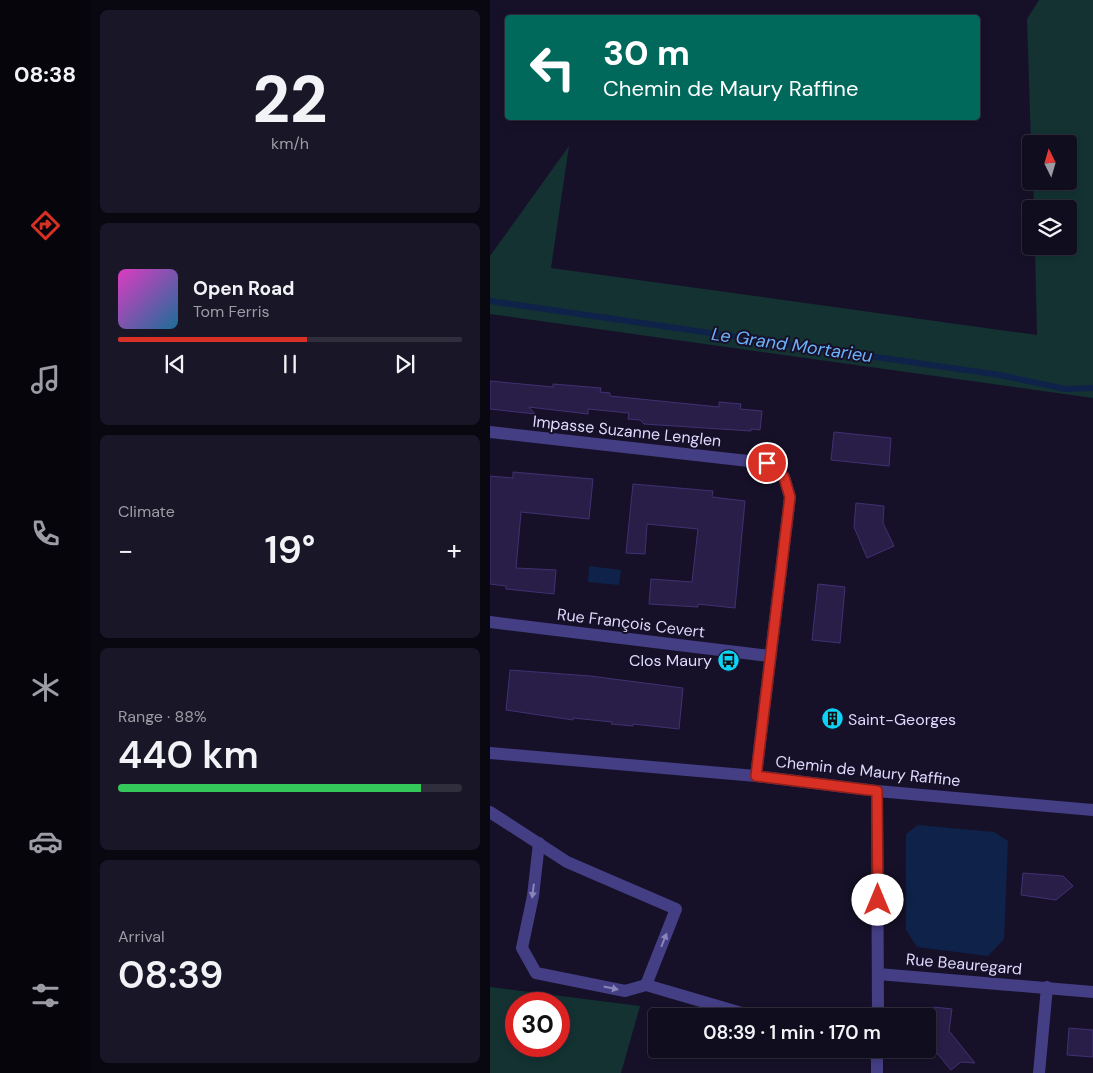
<!DOCTYPE html>
<meta charset="utf-8">
<style>
body{margin:0;font-family:"DM Sans",sans-serif;background:#191627;color:#f1f3f6;height:100vh;display:flex;flex-direction:column;font-size:19px;white-space:nowrap}
*{box-sizing:border-box;margin:0}
p{font-size:16px;color:#9c9ca4}
.icon{flex:none;width:28px;height:28px;fill:none;stroke:currentColor;stroke-width:2;stroke-linecap:round;stroke-linejoin:round}
.map{position:relative;flex:1;overflow:hidden}
.side{display:flex;flex-direction:column;gap:10px;padding:10px;background:#090710;width:400px}
.side>*{flex:none}
.guide{position:absolute;left:15px;top:15px;width:475px;height:105px;border-radius:5px;box-shadow:0 2px 8px #0003,0 0 0 1px #302d3c;background:#00695c;color:#fff;overflow:hidden}
.needle{width:32px;rotate:355deg}
.tools{position:absolute;left:532px;top:135px;display:grid;gap:10px}
.tools a{display:grid;place-items:center;width:55px;height:55px;border-radius:5px;background:#100d1e;box-shadow:0 2px 8px #0003,0 0 0 1px #302d3c;font-size:25px}
.speed{position:absolute;left:15px;top:992px;display:flex;gap:10px;font-size:25px;font-weight:700;text-align:center}
.speed>*{display:grid;place-content:center;width:65px;height:65px;border-radius:50%;background:#100d1e;box-shadow:0 2px 8px #0003,0 0 0 1px #302d3c;line-height:1}
.speed .limit{border:8px solid #d22;background:#fff;color:#111}
.pin{position:absolute;display:grid;place-items:center;width:42px;height:42px;color:#fff;margin:-21px;border:2px solid #fff;border-radius:50%;box-shadow:0 1px 5px #0007}
.me{position:absolute;width:55px;margin:-28px;rotate:0deg;stroke-linejoin:round;filter:drop-shadow(0 0 4px #0008)}
.turn{display:flex;align-items:center;gap:18px;height:105px;padding:0 15px;font-size:22px}
.turn .icon{width:65px;height:65px;stroke-width:2.5}
.turn b{display:block;font-size:35px;line-height:42px}
.big{font-size:38px;font-weight:600;line-height:1.1}
.side .widget{flex:1;display:flex;flex-direction:column;justify-content:center;gap:8px;min-width:0;padding:0 18px;border-radius:8px;background:#191627}
.side .dial{align-items:center;gap:0}
.dial b{font-size:65px;line-height:1}
.song{display:flex;align-items:center;gap:15px}
.cover{width:60px;height:60px;border-radius:8px;background:linear-gradient(135deg,hsl(310 70% 55%),hsl(200 70% 35%))}
.played{height:5px;border-radius:2px;background:linear-gradient(90deg,#d93025 55%,#302d3c 55%)}
.keys{display:flex;justify-content:space-around;direction:ltr}
.heat{display:flex;justify-content:space-between;align-items:center;font-size:28px;direction:ltr}
.charge{height:8px;border-radius:4px;background:linear-gradient(90deg,#34c759 88%,#302d3c 0)}
.trip{position:absolute;left:158px;top:1008px;width:288px;height:50px;border-radius:5px;background:#100d1e;box-shadow:0 2px 8px #0003,0 0 0 1px #302d3c;font-weight:600;line-height:50px;text-align:center}
main{display:flex;flex:1;min-height:0}
.tab-bar{display:flex;flex-direction:column;width:90px;justify-content:space-around;align-items:center;background:#06050c;color:#9c9ca4}
.tab-bar .icon{width:35px;height:35px}
.tab-bar .active{color:#d93025}
.tab-bar b{font-size:22px;color:#f1f3f6}
.map>svg:first-child{display:block}
.green{fill:#143232;fill-rule:evenodd}
.water{fill:#0f2249}
.lines{fill:none;stroke-linecap:round;stroke-linejoin:round}
.stream{stroke:#0f2249;stroke-width:6}
.building{fill:#281e48;stroke:#413173}
.minor{stroke:#443e85;stroke-width:12}
.oneway{fill:#8a84bb}
.route-casing{stroke:#8d1f18;stroke-width:12}
.route{stroke:#d93025;stroke-width:9}
.labels{text-anchor:middle;dominant-baseline:central;stroke-width:4;stroke-linejoin:round;paint-order:stroke}
.street-label{font-size:16px;fill:#dfdafe;stroke:#161128}
.poi-label{font-size:16px;fill:#dfdafe;stroke:#161128;text-anchor:end}
.water-label{font-size:18px;font-style:italic;fill:#6cb1f9;stroke:#161128}
</style>
<main>
<nav class="tab-bar">
<b>08:38</b>
<svg class="icon active" aria-label="directions" viewBox="0 0 24 24"><path d="M12 3l9 9-9 9-9-9zM9 14v-3h6M13 9l2 2-2 2"/></svg>
<svg class="icon" aria-label="music" viewBox="0 0 24 24"><path d="M9 18V5l10-2v13"/><circle cx="6" cy="18" r="3"/><circle cx="16" cy="16" r="3"/></svg>
<svg class="icon" aria-label="phone" viewBox="0 0 24 24"><path d="M5 4h4l2 5-3 2q2 4 5 5l2-3 5 2v4C11 20 4 13 5 4z"/></svg>
<svg class="icon" aria-label="climate" viewBox="0 0 24 24"><path d="M12 3v18M4 7l16 10M4 17L20 7"/></svg>
<svg class="icon" aria-label="car" viewBox="0 0 24 24"><path d="M5 17H2v-5l4-1 3-4h7l3 4 3 1v5h-3M9 17h6M6 11h13"/><circle cx="7" cy="17" r="2"/><circle cx="17" cy="17" r="2"/></svg>
<svg class="icon" aria-label="filters" viewBox="0 0 24 24"><path d="M4 7h16M4 17h16"/><circle cx="9" cy="7" r="2"/><circle cx="15" cy="17" r="2"/></svg>
</nav>
<section class="side">
<div class="widget dial"><b>22</b><p>km/h</p></div>
<div class="widget">
<div class="song"><i class="cover"></i><div><b>Open Road</b><p>Tom Ferris</p></div></div>
<div class="played"></div>
<div class="keys"><svg class="icon" aria-label="previous" viewBox="0 0 24 24"><path d="M18 5L8 12l10 7zM5 5v14"/></svg><svg class="icon" aria-label="pause" viewBox="0 0 24 24"><path d="M8 5v14M16 5v14"/></svg><svg class="icon" aria-label="next" viewBox="0 0 24 24"><path d="M6 5l10 7-10 7zM19 5v14"/></svg></div>
</div>
<div class="widget"><p>Climate</p>
<div class="heat"><a>−</a><b class="big">19°</b><a>+</a></div>
</div>
<div class="widget"><p>Range · 88%</p><b class="big">440 km</b><div class="charge"></div></div>
<div class="widget"><p>Arrival</p><b class="big">08:39</b></div>
</section>
<div class="map">
<svg width="603" height="1073" viewBox="0 0 603 1073">
<rect width="100%" height="100%" fill="#161128"/>
<g class="green">
<path d="M 549,0 L 603,0 L 603,398 L 0,314 L 0,256 L 79,146 L 61,268 L 547,335 L 545,246 L 579,246 L 579,209 L 544,209 L 543,181 L 579,181 L 579,144 L 541,144 L 537,19 Z"/>
<path d="M 0,987 L 150,1006 L 131,1073 L 0,1073 ZM 26,1004 L 69,1004 L 69,1046 L 26,1046 Z"/>
</g>
<g class="water">
<path d="M 99,566 L 131,570 L 129,585 L 98,582 Z"/>
<path d="M 428,825 L 504,832 L 518,841 L 514,939 L 498,956 L 427,947 L 416,930 L 416,834 Z"/>
</g>
<g class="lines">
<path class="stream" d="M 0,301 L 510,375 L 575,389 L 603,388"/>
</g>
<g class="building">
<path d="M 0,381 L 63,387 L 63,384 L 111,388 L 110,392 L 120,393 L 120,396 L 229,407 L 229,402 L 251,404 L 250,409 L 272,411 L 270,430 L 261,429 L 261,431 L 154,424 L 150,420 L 138,419 L 139,413 L 98,409 L 98,414 L 39,407 L 45,414 L 0,409 Z"/>
<path d="M 344,432 L 401,438 L 399,466 L 341,460 Z"/>
<path d="M 23,472 L 103,479 L 99,519 L 31,512 L 26,568 L 66,570 L 64,594 L 16,589 L 16,586 L 0,584 L 0,476 L 23,478 Z"/>
<path d="M 143,484 L 223,491 L 222,497 L 255,501 L 245,608 L 208,604 L 208,607 L 159,604 L 161,579 L 202,582 L 208,529 L 157,524 L 155,554 L 136,553 Z"/>
<path d="M 366,503 L 394,506 L 393,523 L 404,546 L 377,558 L 364,527 Z"/>
<path d="M 328,584 L 355,587 L 350,643 L 322,640 Z"/>
<path d="M 20,670 L 100,676 L 193,688 L 189,729 L 143,724 L 143,726 L 121,724 L 122,722 L 83,718 L 83,720 L 16,710 Z"/>
<path d="M 533,873 L 573,876 L 583,886 L 566,900 L 531,895 Z"/>
<path d="M 444,1007 L 462,1009 L 459,1031 L 485,1063 L 471,1062 L 461,1070 L 436,1040 L 438,1013 Z"/>
<path d="M 579,1028 L 603,1030 L 603,1057 L 577,1055 Z"/>
</g>
<g class="lines">
<g class="minor">
<path d="M 0,432 L 277,463 L 294,477 L 300,497 L 266,776"/>
<path d="M 0,622 L 279,656"/>
<path d="M 0,753 L 266,776 L 387,791 L 603,810"/>
<path d="M 387,791 L 388,1016"/>
<path d="M 0,812 L 77,862 L 186,909 L 156,985"/>
<path d="M 49,843 L 43,896 L 32,948 L 46,973 L 135,991 L 156,985 L 262,1016"/>
<path d="M 388,974 L 603,992"/>
<path d="M 367,1049 L 387,1055"/>
<path d="M 387,1049 L 387,1073"/>
<path d="M 549,1073 L 557,987"/>
</g>
</g>
<defs><path id="oneway-solid" d="M-6-.8H1V-3.2L6.5 0L1 3.2V.8H-6Z" transform="scale(1.25)"/></defs>
<g class="oneway">
<use href="#oneway-solid" transform="translate(43 891) rotate(97)"/>
<use href="#oneway-solid" transform="translate(174 940) rotate(-68)"/>
<use href="#oneway-solid" transform="translate(121 988) rotate(12)"/>
</g>
<g class="lines">
<defs>
<path id="route" d="M 277,463 L 294,477 L 300,497 L 266,776 L 387,791 L 388,900"/>
</defs>
<use href="#route" class="route-casing"/>
<use href="#route" class="route"/>
</g>
<defs>
<symbol id="bus-disc" viewBox="-11 -11 22 22"><circle r="9.5" fill="#0dd4f6" stroke="#161128"/><path d="M-5-6H5V4H4V6H2V4H-2V6H-4V4H-5ZM-3.5-4V0h7V-4ZM-3.5 1.2v1.5H-2V1.2ZM2 1.2v1.5H3.5V1.2Z" fill="#111"/></symbol>
<symbol id="building-disc" viewBox="-11 -11 22 22"><circle r="9.5" fill="#0dd4f6" stroke="#161128"/><path d="M-4-6H4V6H1V3H-1V6H-4ZM-2.5-4.3h1.7v1.8h-1.7ZM.8-4.3h1.7v1.8H.8ZM-2.5-1h1.7V.8h-1.7ZM.8-1h1.7V.8H.8Z" fill="#111"/></symbol>
</defs>
<g fill-rule="evenodd">
<use href="#bus-disc" x="226" y="648" width="25" height="25"/>
<use href="#building-disc" x="330" y="706" width="25" height="25"/>
</g>
<g class="labels">
<g class="street-label">
<text transform="translate(137 431) rotate(6)">Impasse Suzanne Lenglen</text>
<text transform="translate(141 623) rotate(7)">Rue François Cevert</text>
<text transform="translate(378 771) rotate(6)">Chemin de Maury Raffine</text>
<text transform="translate(474 964) rotate(5)">Rue Beauregard</text>
</g>
<g class="poi-label">
<text x="222" y="660">Clos Maury</text>
<text x="358" y="719" text-anchor="start">Saint-Georges</text>
</g>
<g class="water-label">
<text transform="translate(302 345) rotate(8)">Le Grand Mortarieu</text>
</g>
</g>
</svg>
<div class="tools">
<a><svg class="needle" viewBox="-14 -14 28 28"><path d="M0-13l5 13h-10z" fill="#e53935"/><path d="M0 13l5-13h-10z" fill="#9c9ca4"/></svg></a>
<a><svg class="icon" aria-label="layers" viewBox="0 0 24 24"><path d="M12 4l9 5-9 5-9-5zM3 14l9 5 9-5"/></svg></a>
</div>
<div class="speed"><div class="limit">30</div></div>
<div class="pin" style="left:277px;top:463px;background:#d93025"><svg class="icon" aria-label="arrive" viewBox="0 0 24 24"><path d="M6 21V4h12l-3 4 3 4H6"/></svg></div>
<svg class="me" style="left:388px;top:900px" viewBox="-20 -20 40 40"><circle r="19" fill="#fff"/><path d="M0-13L10 11 0 6-10 11z" fill="#d93025"/></svg>
<div class="trip">08:39 · 1 min · 170 m</div>
<div class="guide">
<div class="turn"><svg class="icon" aria-label="left" viewBox="0 0 24 24"><path d="M17 20v-9H6M10 6l-5 5 5 5"/></svg><div><b>30 m</b>Chemin de Maury Raffine</div></div>
</div>
</div>
</main>
